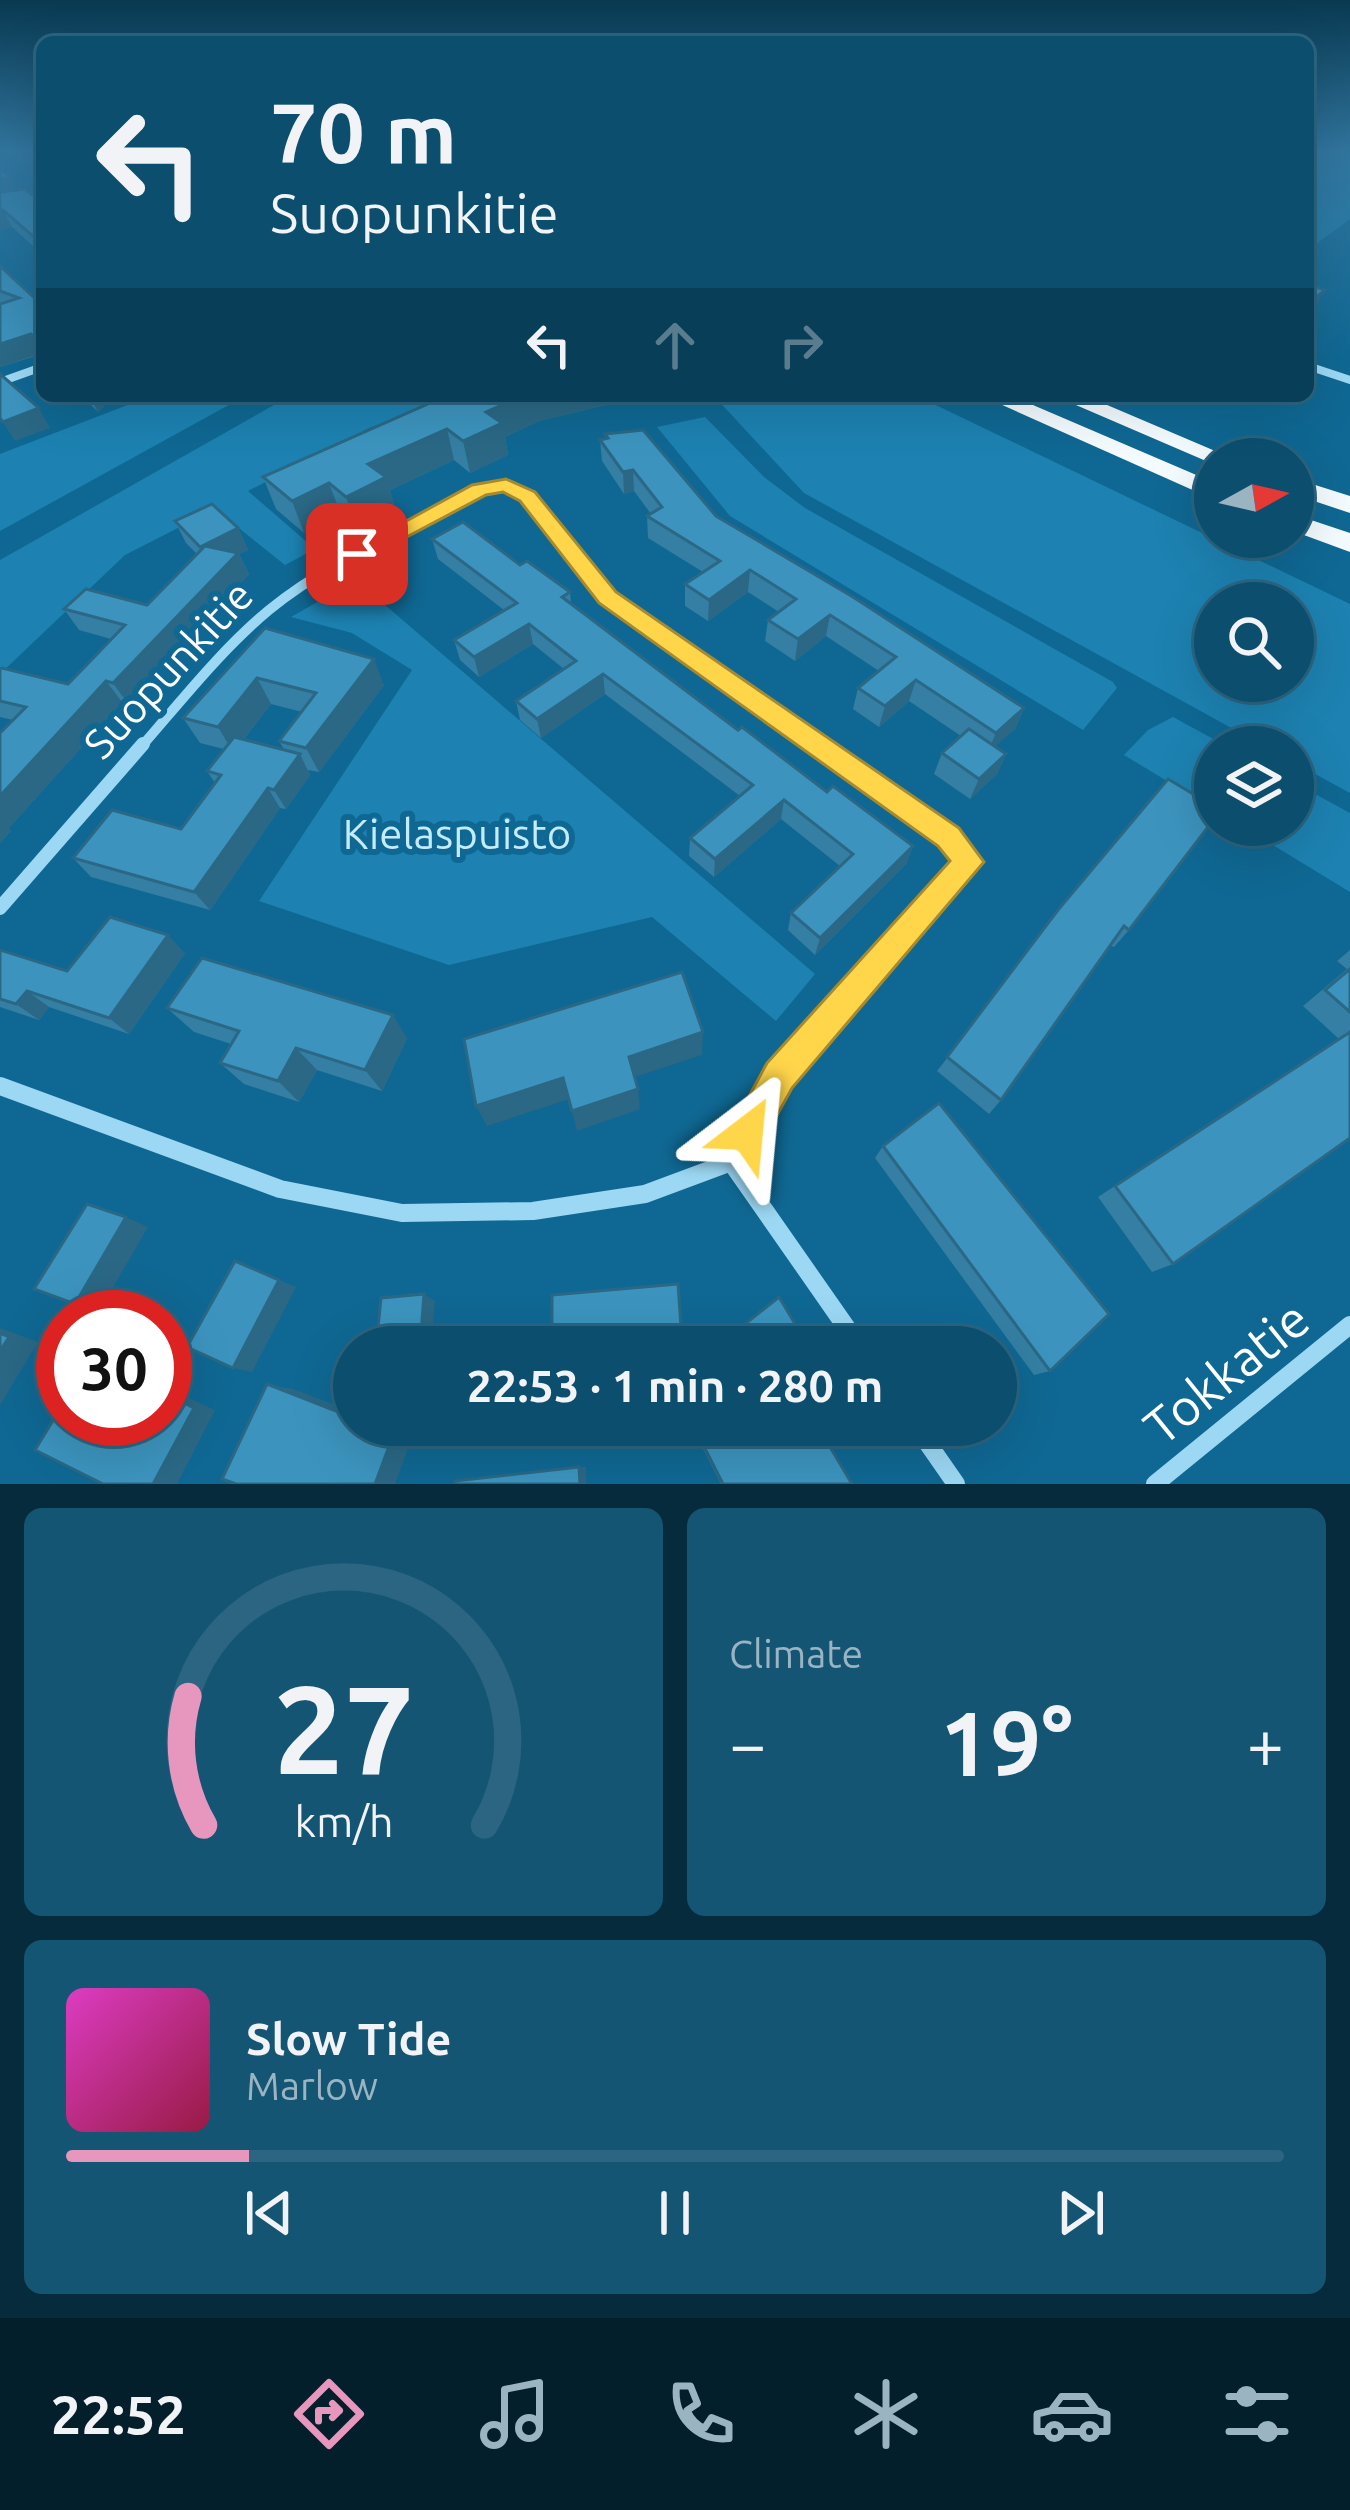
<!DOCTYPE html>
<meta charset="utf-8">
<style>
body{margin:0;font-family:Ubuntu,sans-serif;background:#145573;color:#f1f3f6;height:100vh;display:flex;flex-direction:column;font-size:45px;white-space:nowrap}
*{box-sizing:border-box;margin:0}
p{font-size:39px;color:#9ab4c2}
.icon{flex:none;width:66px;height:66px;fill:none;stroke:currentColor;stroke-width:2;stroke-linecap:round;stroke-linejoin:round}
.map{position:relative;height:1484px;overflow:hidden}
.details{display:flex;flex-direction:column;gap:24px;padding:24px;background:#062b3c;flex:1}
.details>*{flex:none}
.banner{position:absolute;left:36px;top:36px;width:1278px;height:366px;border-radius:18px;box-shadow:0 12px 48px #0002,0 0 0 3px #2b6581;background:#0b4e6e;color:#f1f3f6;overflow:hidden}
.needle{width:78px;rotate:82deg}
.tools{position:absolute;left:1194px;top:438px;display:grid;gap:24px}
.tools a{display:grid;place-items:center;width:120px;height:120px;border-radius:50%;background:#0b4e6e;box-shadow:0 12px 48px #0002,0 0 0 3px #2b6581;font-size:60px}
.speed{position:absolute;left:36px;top:1290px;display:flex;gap:24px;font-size:60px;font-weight:700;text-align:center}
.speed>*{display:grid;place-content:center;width:156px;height:156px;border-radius:50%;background:#0b4e6e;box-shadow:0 12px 48px #0002,0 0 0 3px #2b6581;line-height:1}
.speed .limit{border:18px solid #d22;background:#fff;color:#111}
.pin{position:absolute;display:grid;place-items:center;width:102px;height:102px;color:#fff;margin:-51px;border-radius:24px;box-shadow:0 6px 18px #0006}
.me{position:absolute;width:132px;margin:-66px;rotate:29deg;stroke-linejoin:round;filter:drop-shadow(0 0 9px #0008)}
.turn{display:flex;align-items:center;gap:42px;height:252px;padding:0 36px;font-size:54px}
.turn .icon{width:156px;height:156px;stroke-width:2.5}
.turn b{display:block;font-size:84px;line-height:102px}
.lanes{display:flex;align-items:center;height:114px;padding:0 36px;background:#0003;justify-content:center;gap:60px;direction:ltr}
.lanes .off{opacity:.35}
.big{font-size:90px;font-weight:600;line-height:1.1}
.details .tile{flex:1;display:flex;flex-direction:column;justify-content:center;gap:18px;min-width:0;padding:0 42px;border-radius:18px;background:#145573}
.details .dial{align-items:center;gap:0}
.dial svg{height:312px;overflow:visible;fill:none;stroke:#2b6581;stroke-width:7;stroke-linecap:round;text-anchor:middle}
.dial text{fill:#f1f3f6;stroke:none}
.song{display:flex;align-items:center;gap:36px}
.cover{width:144px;height:144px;border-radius:18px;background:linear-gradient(135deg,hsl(310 70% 55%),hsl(340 70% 35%))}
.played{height:12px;border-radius:6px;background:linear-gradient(90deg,#e797bd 15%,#2b6581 15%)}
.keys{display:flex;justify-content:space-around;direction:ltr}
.heat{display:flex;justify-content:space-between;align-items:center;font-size:66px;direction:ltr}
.details .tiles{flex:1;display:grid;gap:24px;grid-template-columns:1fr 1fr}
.tile:last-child{grid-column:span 2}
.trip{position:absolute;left:333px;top:1326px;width:684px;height:120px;border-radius:60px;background:#0b4e6e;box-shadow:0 12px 48px #0002,0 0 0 3px #2b6581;font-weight:600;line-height:120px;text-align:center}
.tab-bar{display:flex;height:192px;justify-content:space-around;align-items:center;background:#041f2c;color:#9ab4c2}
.tab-bar .icon{width:84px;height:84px}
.tab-bar .selected{color:#e797bd}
.tab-bar b{font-size:54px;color:#f1f3f6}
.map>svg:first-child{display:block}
.green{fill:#1d82b1;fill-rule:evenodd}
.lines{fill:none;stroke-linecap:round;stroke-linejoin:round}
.minor-far4{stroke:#9cd8f4;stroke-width:6}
.minor-far3{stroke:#9cd8f4;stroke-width:8}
.minor-far2{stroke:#9cd8f4;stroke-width:10}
.minor-far1{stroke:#9cd8f4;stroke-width:14}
.minor{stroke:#9cd8f4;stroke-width:18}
.trunk{fill:#f4fbff;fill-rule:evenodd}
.wall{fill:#347fa3;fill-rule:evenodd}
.shaded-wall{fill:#2a6885}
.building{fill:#3c94be;stroke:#2a6885;stroke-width:3}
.route{fill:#ffd54a;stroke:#a68a30;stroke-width:3}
.labels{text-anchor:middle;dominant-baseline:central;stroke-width:12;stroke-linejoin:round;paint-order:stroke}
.street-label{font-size:42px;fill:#fff;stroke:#0f6893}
.park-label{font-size:42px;fill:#c3ecfe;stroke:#0f6893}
.near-street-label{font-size:51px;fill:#fff;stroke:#0f6893}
</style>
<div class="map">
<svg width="1350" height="1484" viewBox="0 0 1350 1484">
<rect width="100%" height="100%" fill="#0f6893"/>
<g class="green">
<path d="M 1308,153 L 1350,153 L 1350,219 L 1308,250 Z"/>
<path d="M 151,396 L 245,396 L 0,531 L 0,454 Z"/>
<path d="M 290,396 L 455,396 L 369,428 L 248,491 L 315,549 L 285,565 L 215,509 L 125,555 L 0,674 L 0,560 Z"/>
<path d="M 714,396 L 917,396 L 1350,604 L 1350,793 L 1293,762 L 1293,747 L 1266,747 L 804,493 ZM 1215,603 L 1293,603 L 1293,681 L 1215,681 Z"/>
<path d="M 705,417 L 764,477 L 805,508 L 1113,682 L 1117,688 L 1083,730 L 730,516 L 657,427 Z"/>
<path d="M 356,580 L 815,974 L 776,1021 L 652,917 L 449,965 L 259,901 L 412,670 L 352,633 L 291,617 Z"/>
<path d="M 1173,717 L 1228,747 L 1215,747 L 1215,810 L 1124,755 L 1148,730 Z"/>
<path d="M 1293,782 L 1350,813 L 1350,892 L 1240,825 L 1293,825 Z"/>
</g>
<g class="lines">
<path class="minor-far4" d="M 0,204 L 42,195"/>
<g class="minor-far3">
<path d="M 1308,366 L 1350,380"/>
<path d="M 0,382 L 42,367"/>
<path d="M 467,497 L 506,485 L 529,497"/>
</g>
<g class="minor-far2">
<path d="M 524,494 L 607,598 L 820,747"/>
<path d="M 141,747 C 182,700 221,650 269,610 C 329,561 404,530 472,494"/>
</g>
<g class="minor-far1">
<path d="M 0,908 L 143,744"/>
<path d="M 786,1069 L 969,862 L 949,837 L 815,744"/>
</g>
<g class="minor">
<path d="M 0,1086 L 280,1189 L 402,1213 L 533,1211 L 645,1194 L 731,1162 L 789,1066"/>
<path d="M 731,1162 L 860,1347"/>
<path d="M 915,1425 L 956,1484"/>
<path d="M 1155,1484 L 1350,1325"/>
</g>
<g class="trunk">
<path d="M 982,396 L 1012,396 L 1215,483 L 1215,500 Z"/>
<path d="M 1055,396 L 1086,396 L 1234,459 L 1215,459 L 1213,464 Z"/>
<path d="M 1293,478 L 1350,496 L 1350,513 L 1293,494 Z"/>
<path d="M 1293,514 L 1350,533 L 1350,552 L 1293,531 Z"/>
</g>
</g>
<g class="wall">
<path d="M 0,169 L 17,190 L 42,202 L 42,254 L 12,227 L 0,230 Z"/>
<path d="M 0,266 L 42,305 L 42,354 L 0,367 Z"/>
<path d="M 82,396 L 113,396 L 98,412 Z"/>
<path d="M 446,396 L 618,396 L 618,402 L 539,421 L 505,437 L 508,455 L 470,473 L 454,460 L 390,490 L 395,509 L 357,529 L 341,515 L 304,533 L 276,509 L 263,477 Z"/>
<path d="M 605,434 L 716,516 L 1024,708 L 1015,729 L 995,746 L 1006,754 L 997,774 L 970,799 L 934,774 L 942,753 L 961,736 L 909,701 L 879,727 L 853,709 L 858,688 L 879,671 L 826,636 L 795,661 L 765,641 L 768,620 L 779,612 L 748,592 L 708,621 L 685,606 L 685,584 L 703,572 L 648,538 L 647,516 L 651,514 L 634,491 L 624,494 L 602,461 L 600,440 L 606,439 Z"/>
<path d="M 175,521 L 238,528 L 248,550 L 239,554 L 249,574 L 128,704 L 122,702 L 8,829 L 11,831 L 0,843 L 0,733 L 13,720 L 0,717 L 0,669 L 68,684 L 111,639 L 79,630 L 64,609 L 147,605 L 197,554 L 186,543 Z"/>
<path d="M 432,539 L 520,565 L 570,592 L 571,603 L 738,730 L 827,792 L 913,846 L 906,864 L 815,955 L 788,930 L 791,913 L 840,866 L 781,819 L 714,877 L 689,856 L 690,838 L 740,796 L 605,694 L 541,738 L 520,720 L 516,701 L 564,669 L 533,644 L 479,677 L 460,660 L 454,640 L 504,610 L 438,559 Z"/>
<path d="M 265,628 L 384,685 L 319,772 L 308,770 L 310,775 L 286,809 L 280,808 L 210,910 L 91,877 L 73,858 L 181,829 L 215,783 L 207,771 L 224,749 L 200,743 L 183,718 ZM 271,704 L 302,712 L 279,741 L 285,751 L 243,740 Z"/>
<path d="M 1168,779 L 1129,930 L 1114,947 L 1110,945 L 1001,1100 L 989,1114 L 937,1071 Z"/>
<path d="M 0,950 L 67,971 L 185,953 L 129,1034 L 49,1007 L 39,1020 L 0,1007 Z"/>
<path d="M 1350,950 L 1350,1138 L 1173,1264 L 1152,1272 L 1098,1197 L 1339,1039 L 1303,1006 L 1347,969 L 1337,961 Z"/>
<path d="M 167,1008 L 407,1038 L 382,1091 L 317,1070 L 299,1102 L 244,1084 L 220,1063 L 231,1044 L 194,1032 Z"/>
<path d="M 883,1146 L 1050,1371 L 1034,1375 L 875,1158 Z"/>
<path d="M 552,1295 L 681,1327 L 681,1332 L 617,1338 Z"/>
<path d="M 695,1429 L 852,1484 L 721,1484 L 694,1431 Z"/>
</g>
<g class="shaded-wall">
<path d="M 10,177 L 18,192 L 0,197 L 0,179 Z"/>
<path d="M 3,210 L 12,227 L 0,230 L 0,211 Z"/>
<path d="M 1325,290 L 1309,319 L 1308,320 L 1308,304 Z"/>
<path d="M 31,334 L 42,353 L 0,367 L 0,344 Z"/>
<path d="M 89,396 L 113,396 L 98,412 Z"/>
<path d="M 522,396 L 618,396 L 618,402 L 539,421 L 505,437 L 508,455 L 470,473 L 463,441 L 486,412 Z"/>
<path d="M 39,408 L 50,428 L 15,441 L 3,422 Z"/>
<path d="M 447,429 L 454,460 L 390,490 L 395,509 L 357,529 L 346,497 L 368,464 Z"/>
<path d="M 633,470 L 634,491 L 624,494 L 623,472 Z"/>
<path d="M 329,483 L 341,515 L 304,533 L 292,501 Z"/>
<path d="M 238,528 L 248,550 L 239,554 L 249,574 L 128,704 L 113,683 L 211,568 L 200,547 Z"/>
<path d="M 750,570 L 748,592 L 708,621 L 709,600 Z"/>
<path d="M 830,615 L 826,636 L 795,661 L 798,639 Z"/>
<path d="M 529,624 L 533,644 L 479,677 L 474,657 Z"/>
<path d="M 374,659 L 384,685 L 319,772 L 306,748 Z"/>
<path d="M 603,674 L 605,694 L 541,738 L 537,719 Z"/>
<path d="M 257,678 L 271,704 L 233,752 L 218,727 Z"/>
<path d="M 916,680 L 909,701 L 879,727 L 885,706 Z"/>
<path d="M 106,681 L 122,702 L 8,829 L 11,831 L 0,843 L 0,796 Z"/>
<path d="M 1024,708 L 1015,729 L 987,754 L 996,733 Z"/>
<path d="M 300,754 L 310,775 L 286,809 L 274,790 Z"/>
<path d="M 1006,754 L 997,774 L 970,799 L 979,779 Z"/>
<path d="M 268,788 L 280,808 L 210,910 L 194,892 Z"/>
<path d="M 784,800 L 781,819 L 714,877 L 715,859 Z"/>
<path d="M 913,846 L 906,864 L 815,955 L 820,938 Z"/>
<path d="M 168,935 L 185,953 L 129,1034 L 109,1018 Z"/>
<path d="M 27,991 L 49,1007 L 39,1020 L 16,1004 Z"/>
<path d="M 393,1015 L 407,1038 L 382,1091 L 365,1070 Z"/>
<path d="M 703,1032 L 702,1055 L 631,1078 L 629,1057 Z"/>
<path d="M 296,1048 L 317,1070 L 299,1102 L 278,1081 Z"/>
<path d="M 563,1078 L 569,1099 L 487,1126 L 476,1106 Z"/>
<path d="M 638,1089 L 640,1109 L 577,1131 L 572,1111 Z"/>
<path d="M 126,1217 L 148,1227 L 100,1310 L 75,1304 Z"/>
<path d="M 279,1280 L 296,1287 L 252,1372 L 233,1368 Z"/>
<path d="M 424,1294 L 435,1301 L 431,1347 L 420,1347 Z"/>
<path d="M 0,1328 L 38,1342 L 0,1405 Z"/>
<path d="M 267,1384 L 293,1389 L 354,1412 L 354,1418 Z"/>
<path d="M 165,1387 L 215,1410 L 177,1484 L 153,1484 Z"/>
<path d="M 373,1425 L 386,1425 L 413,1435 L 395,1484 L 375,1484 Z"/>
<path d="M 579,1467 L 586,1467 L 586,1484 L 580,1484 Z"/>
</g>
<g class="building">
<path d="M 0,169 L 10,177 L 0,179 Z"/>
<path d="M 25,189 L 42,202 L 42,244 L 3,210 L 0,211 L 0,192 Z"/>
<path d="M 0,266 L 42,305 L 42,346 L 31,334 L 0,344 L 0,304 L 19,298 L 0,291 Z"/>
<path d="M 1308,284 L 1325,290 L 1308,304 Z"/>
<path d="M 0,374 L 39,408 L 3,422 L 0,418 Z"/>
<path d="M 446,396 L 522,396 L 486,412 L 502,423 L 463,441 L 447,429 L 368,464 L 386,477 L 346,497 L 329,483 L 292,501 L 263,477 Z"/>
<path d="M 643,430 L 716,516 L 853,597 L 1024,708 L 996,733 L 916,680 L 885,706 L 858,688 L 896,657 L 830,615 L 798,639 L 768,620 L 796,599 L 750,570 L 709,600 L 685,584 L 720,561 L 647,516 L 662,507 L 633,470 L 623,472 L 600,440 L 608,438 L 605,434 Z"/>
<path d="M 212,504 L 238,528 L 200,547 L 175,521 Z"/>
<path d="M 463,522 L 520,565 L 527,561 L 570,592 L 562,597 L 738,730 L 742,727 L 827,792 L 833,786 L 913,846 L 820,938 L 791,913 L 853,854 L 784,800 L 715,859 L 690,838 L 753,785 L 603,674 L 537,719 L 516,701 L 576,661 L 529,624 L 474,657 L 454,640 L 517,603 L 432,539 Z"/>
<path d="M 205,546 L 238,553 L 113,683 L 106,681 L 0,796 L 0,733 L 26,707 L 0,701 L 0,669 L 2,668 L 68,684 L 125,625 L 64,609 L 86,589 L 147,605 Z"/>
<path d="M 265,628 L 374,659 L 306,748 L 279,741 L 316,693 L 257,678 L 218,727 L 183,718 Z"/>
<path d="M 969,729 L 1006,754 L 979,779 L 942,753 Z"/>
<path d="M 234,737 L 300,754 L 274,790 L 268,788 L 194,892 L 73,858 L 112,810 L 181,829 L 221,775 L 207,771 Z"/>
<path d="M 1168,779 L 1215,807 L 1215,818 L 1129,930 L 1124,926 L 1001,1100 L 947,1057 L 1058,910 Z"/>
<path d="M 110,917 L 168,935 L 109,1018 L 27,991 L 16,1004 L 0,999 L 0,950 L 67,971 Z"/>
<path d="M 202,958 L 393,1015 L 365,1070 L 296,1048 L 278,1081 L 220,1063 L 239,1031 L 167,1008 Z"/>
<path d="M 1350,969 L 1350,1012 L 1325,990 Z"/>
<path d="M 682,972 L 703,1032 L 629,1057 L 638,1089 L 572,1111 L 563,1078 L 476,1106 L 464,1039 Z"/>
<path d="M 1350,1032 L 1350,1138 L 1173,1264 L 1115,1186 Z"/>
<path d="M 939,1103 L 1109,1314 L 1050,1371 L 883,1146 Z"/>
<path d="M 87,1204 L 126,1217 L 75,1304 L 34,1289 Z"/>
<path d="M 235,1261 L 279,1280 L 233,1368 L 187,1347 Z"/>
<path d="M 678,1284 L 681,1327 L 615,1333 L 615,1347 L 552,1347 L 552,1295 Z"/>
<path d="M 424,1294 L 420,1347 L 376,1347 L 381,1298 Z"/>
<path d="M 779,1297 L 809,1347 L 721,1347 L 720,1344 Z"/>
<path d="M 0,1333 L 9,1337 L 0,1351 Z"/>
<path d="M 267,1384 L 354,1418 L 354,1425 L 373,1425 L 394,1433 L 375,1484 L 236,1484 L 222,1479 Z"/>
<path d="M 165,1394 L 194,1408 L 153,1484 L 103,1484 L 35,1450 L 63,1404 L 63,1419 L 165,1419 Z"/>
<path d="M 700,1425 L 817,1425 L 852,1484 L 723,1484 L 695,1429 Z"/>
<path d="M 579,1467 L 580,1484 L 455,1484 L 455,1481 Z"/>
</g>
<linearGradient id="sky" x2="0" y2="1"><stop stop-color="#083951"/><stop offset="0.42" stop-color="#31759e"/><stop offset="1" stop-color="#31759e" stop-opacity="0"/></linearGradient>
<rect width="1350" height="361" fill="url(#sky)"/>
<path class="route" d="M 506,479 L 535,492 L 616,592 L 959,828 L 984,862 L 792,1088 L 760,1146 L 747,1152 L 734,1146 L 729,1133 L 767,1063 L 950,861 L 938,846 L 599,603 L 520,501 L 503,492 L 486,495 L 365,559 L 357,561 L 346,554 L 472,485 Z"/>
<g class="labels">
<g class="street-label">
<text transform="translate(168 669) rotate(-47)">Suopunkitie</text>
</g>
<g class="park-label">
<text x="457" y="833">Kielaspuisto</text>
</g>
<g class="near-street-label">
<text transform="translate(1226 1372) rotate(-39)">Tokkatie</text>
</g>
</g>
</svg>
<div class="tools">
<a><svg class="needle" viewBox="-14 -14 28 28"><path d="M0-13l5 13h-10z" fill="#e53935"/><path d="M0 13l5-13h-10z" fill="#9ab4c2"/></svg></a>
<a><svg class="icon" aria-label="search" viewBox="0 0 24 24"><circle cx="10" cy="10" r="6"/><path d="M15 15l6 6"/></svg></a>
<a><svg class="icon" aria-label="layers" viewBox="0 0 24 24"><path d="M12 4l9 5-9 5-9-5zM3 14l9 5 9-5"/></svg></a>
</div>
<div class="speed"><div class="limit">30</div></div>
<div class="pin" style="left:357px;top:554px;background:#d93025"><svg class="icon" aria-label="arrive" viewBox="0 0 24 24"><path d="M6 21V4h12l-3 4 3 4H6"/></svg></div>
<svg class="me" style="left:747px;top:1133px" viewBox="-20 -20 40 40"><path d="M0-17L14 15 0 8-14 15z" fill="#ffd54a" stroke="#fff" stroke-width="4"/></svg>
<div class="trip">22:53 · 1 min · 280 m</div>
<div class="banner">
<div class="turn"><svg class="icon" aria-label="left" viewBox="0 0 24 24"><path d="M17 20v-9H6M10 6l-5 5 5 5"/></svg><div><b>70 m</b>Suopunkitie</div></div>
<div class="lanes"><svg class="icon" aria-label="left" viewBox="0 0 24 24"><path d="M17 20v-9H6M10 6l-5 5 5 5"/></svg><svg class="icon off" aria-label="ahead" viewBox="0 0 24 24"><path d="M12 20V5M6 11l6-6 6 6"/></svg><svg class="icon off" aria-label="right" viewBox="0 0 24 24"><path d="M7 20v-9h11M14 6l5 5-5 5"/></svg></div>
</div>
</div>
<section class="details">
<div class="tiles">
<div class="tile dial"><svg viewBox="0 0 100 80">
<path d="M14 69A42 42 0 1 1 86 69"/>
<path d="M14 69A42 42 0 0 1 10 36" stroke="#e797bd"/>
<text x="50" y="56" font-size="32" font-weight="700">27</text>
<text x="50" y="72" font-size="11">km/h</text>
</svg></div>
<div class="tile"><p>Climate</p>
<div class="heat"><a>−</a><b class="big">19°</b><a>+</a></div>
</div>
<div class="tile">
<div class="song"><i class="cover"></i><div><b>Slow Tide</b><p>Marlow</p></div></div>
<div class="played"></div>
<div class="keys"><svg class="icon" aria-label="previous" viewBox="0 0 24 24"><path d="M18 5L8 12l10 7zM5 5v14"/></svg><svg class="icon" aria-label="pause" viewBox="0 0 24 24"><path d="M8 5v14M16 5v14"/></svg><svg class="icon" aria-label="next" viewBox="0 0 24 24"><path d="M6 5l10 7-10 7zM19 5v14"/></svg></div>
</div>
</div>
</section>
<nav class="tab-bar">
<b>22:52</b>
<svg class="icon selected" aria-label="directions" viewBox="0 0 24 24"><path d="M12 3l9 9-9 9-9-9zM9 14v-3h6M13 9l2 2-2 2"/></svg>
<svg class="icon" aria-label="music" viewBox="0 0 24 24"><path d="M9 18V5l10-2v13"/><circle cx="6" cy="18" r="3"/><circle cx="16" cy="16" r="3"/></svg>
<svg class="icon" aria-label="phone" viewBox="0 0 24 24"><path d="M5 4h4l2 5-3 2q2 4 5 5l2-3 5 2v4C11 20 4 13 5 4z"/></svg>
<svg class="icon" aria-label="climate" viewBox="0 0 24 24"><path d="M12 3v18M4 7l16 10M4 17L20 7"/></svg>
<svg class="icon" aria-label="car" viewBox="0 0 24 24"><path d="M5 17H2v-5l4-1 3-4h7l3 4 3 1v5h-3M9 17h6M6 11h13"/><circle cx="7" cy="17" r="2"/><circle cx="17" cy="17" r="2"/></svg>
<svg class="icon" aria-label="filters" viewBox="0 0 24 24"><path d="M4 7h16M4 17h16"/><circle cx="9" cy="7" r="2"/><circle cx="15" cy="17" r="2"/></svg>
</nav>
